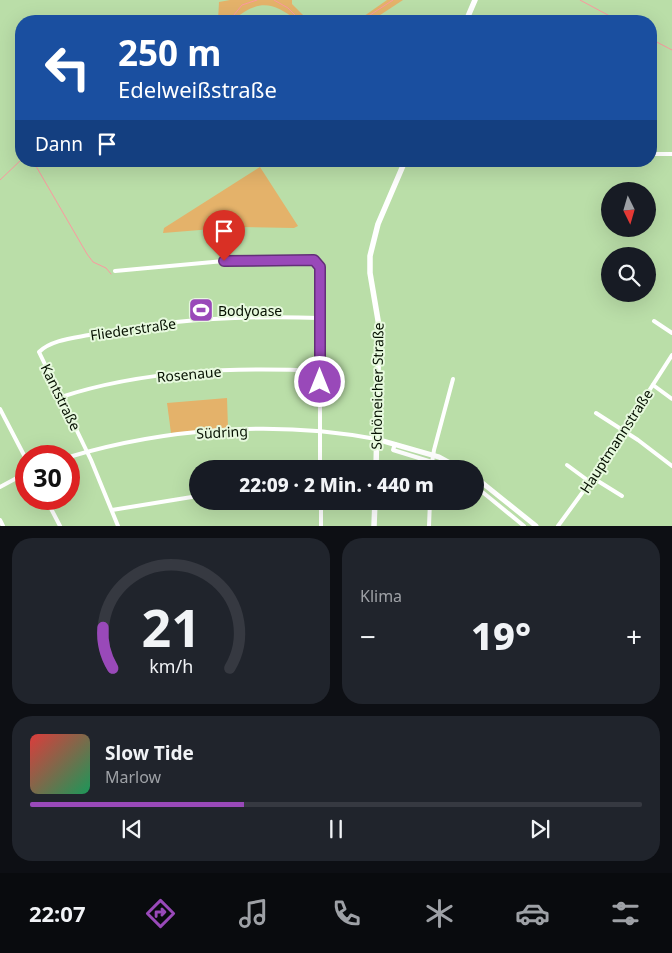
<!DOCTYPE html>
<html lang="de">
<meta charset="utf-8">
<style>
body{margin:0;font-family:"Noto Sans",sans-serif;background:#20242c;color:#f1f3f6;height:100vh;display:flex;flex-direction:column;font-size:19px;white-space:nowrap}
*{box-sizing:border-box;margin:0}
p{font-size:16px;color:#9ea1a6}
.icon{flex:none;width:28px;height:28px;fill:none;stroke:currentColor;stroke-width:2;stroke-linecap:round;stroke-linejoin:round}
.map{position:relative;height:526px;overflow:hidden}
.side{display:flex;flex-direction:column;gap:12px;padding:12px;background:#0d0f14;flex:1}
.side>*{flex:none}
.guide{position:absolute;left:15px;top:15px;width:642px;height:152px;border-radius:20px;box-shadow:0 5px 20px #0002;background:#1a4fa0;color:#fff;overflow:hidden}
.needle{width:32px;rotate:175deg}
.buttons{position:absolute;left:601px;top:182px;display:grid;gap:10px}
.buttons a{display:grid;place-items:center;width:55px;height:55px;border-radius:50%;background:#171b24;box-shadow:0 5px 20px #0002;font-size:25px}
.speed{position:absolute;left:15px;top:445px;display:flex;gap:10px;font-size:25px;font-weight:700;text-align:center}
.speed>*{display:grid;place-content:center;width:65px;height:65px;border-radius:50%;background:#171b24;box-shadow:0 5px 20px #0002;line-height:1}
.speed .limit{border:8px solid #d22;background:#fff;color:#111}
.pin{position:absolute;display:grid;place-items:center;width:42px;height:42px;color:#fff;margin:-51px -21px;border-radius:50% 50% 50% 0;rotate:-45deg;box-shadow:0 0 5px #0007}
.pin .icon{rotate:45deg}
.me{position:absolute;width:55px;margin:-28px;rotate:0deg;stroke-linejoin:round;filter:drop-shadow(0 0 4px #0008)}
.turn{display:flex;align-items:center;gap:18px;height:105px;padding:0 20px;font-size:22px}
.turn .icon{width:65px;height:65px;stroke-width:2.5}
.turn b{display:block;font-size:35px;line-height:42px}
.then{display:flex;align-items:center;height:48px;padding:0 20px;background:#0003;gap:10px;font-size:19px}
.big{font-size:38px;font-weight:800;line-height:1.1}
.side .widget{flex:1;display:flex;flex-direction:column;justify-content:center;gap:8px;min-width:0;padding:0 18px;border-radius:20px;background:#20242c}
.side .dial{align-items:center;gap:0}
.dial svg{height:130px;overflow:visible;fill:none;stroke:#363941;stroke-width:7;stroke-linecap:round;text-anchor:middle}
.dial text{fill:#f1f3f6;stroke:none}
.song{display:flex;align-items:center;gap:15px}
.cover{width:60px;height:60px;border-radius:8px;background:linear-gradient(135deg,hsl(0 70% 55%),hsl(150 70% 35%))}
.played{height:5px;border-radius:2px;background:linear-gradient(90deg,#9949b9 35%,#363941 35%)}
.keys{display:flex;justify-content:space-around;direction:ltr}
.heat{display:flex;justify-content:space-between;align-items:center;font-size:28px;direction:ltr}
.side .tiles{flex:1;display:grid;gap:12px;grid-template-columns:1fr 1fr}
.widget:last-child{grid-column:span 2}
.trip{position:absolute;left:189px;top:460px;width:295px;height:50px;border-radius:25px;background:#171b24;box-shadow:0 5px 20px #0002;font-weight:800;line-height:50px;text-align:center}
.menu{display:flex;height:80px;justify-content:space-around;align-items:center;background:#090b0e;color:#9ea1a6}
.menu .icon{width:35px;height:35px}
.menu .selected{color:#9949b9}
.menu b{font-size:22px;color:#f1f3f6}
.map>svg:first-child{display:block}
.green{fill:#e4b26a}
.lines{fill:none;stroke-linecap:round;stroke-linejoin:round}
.stream{stroke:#fc98a0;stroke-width:1}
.minor{stroke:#fff;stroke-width:4}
.tertiary{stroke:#fff;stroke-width:5}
.secondary{stroke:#fff;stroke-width:5.5}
.route-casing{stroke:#632f78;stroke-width:12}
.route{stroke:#9949b9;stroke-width:9}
.labels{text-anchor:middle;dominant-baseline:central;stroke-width:4;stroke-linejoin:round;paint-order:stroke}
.poi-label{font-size:14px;fill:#051001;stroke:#e7f9de;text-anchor:start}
.street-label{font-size:14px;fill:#051001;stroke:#e7f9de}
</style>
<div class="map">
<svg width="672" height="526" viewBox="0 0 672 526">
<rect width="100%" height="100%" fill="#badea8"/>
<g class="green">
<path d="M 230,0 L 292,0 L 292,4 L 309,21 L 297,21 C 272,0 257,0 232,21 L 218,21 L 219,2 Z"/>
<path d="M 387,0 L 403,0 L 371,21 L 357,21 Z"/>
<path d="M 260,167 L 298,226 L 294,228 L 237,227 L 163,233 L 164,228 Z"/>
<path d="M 227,398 L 228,428 L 171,433 L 167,403 Z"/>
</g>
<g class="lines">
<g class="stream">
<path d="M 274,0 L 288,8 L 301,21"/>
<path d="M 580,0 L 619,21"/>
<path d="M 229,21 L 242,5 L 257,0"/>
<path d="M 361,21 L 393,0"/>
<path d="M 651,39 L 672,50"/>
<path d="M 33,161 L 87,254 L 93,262 L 106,268 L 111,274"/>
<path d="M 0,180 L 21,160"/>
</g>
<g class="minor">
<path d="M 652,154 L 672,154"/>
<path d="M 115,271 L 224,261 L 316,261 L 320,267 L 320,469"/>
<path d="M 654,321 L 672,333"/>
<path d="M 653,385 L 672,399"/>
<path d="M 61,397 C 144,370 234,367 320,371"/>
<path d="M 0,409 L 26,459"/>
<path d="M 596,413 L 638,440 L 672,466"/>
<path d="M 395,444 L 393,450 L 432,462 L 446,469"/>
<path d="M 69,457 C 166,428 276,420 376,439"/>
<path d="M 567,465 L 590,482"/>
<path d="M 431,469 L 434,450 L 453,379"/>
<path d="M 593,478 L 622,496"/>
<path d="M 475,486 L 524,526"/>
<path d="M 0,487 L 26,473"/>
<path d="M 46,499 L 60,526"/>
<path d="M 321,501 L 321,526"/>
<path d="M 112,510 L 198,496"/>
<path d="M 0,520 L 3,526"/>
<path d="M 118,526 L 91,460 L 39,352 C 51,340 74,338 89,335 C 165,320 243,315 320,318"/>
<path d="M 429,526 L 430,501"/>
<path d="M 558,526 L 593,478 L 672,355"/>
</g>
<g class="tertiary">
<path d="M 376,439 L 439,457 L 461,469"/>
<path d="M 475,477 L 536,526"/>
</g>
<g class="secondary">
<path d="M 466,21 L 475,0"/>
<path d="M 376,469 L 379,326 L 370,273 L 370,256 L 378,224 L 405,161"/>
<path d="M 374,526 L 375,501"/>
</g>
</g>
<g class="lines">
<defs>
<path id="route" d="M 224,261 L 314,260 L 320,267 L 320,382"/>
</defs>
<use href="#route" class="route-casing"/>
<use href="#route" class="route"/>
</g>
<defs>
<symbol id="stadium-square" viewBox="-11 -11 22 22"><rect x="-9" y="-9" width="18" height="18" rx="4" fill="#9949b9" stroke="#e7f9de"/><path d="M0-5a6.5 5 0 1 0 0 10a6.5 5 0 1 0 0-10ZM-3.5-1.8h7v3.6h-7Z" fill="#fff"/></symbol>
</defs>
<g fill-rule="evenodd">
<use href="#stadium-square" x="187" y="296" width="28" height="28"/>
</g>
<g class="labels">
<g class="poi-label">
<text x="218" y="310">Bodyoase</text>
</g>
<g class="street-label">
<text transform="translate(133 329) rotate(-8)">Fliederstraße</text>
<text transform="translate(189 374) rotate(-5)">Rosenaue</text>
<text transform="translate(377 386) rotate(-89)">Schöneicher Straße</text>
<text transform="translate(61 397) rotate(64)">Kantstraße</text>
<text transform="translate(222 432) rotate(-3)">Südring</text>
<text transform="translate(616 441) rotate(-57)">Hauptmannstraße</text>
</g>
</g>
</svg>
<div class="buttons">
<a><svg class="needle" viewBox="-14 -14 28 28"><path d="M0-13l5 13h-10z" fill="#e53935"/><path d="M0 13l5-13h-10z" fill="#9ea1a6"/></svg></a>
<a><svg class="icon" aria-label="search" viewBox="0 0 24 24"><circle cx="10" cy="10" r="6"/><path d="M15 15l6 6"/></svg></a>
</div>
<div class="speed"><div class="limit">30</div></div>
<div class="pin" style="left:224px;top:261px;background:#d93025"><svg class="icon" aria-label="arrive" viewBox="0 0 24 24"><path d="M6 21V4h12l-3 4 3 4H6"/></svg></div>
<svg class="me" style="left:320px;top:382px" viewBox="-20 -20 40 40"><circle r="17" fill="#9949b9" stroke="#fff" stroke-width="3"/><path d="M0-11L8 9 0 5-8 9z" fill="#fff"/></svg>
<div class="trip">22:09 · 2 Min. · 440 m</div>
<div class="guide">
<div class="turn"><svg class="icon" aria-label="left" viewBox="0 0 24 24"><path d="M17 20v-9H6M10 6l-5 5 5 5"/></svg><div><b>250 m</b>Edelweißstraße</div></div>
<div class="then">Dann<svg class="icon" aria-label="arrive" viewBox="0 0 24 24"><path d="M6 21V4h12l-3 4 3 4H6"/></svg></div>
</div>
</div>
<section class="side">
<div class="tiles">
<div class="widget dial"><svg viewBox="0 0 100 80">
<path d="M14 69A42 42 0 1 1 86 69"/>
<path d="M14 69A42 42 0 0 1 8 44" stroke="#9949b9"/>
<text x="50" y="56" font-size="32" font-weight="700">21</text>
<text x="50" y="72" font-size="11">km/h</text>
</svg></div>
<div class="widget"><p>Klima</p>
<div class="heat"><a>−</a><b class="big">19°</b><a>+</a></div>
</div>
<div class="widget">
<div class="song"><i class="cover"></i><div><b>Slow Tide</b><p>Marlow</p></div></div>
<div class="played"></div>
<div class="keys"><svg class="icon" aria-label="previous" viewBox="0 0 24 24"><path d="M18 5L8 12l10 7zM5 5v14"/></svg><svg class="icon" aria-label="pause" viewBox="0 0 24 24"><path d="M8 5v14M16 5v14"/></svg><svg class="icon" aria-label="next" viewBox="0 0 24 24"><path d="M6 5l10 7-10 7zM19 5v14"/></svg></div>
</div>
</div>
</section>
<nav class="menu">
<b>22:07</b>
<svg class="icon selected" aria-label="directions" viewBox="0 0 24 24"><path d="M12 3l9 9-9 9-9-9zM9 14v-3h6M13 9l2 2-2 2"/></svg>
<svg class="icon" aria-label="music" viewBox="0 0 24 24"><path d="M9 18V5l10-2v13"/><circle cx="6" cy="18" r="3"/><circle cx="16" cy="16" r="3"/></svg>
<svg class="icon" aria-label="phone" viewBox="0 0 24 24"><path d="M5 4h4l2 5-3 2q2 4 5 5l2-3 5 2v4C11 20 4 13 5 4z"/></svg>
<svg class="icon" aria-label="climate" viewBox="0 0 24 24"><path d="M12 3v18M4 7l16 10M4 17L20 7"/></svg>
<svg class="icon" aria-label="car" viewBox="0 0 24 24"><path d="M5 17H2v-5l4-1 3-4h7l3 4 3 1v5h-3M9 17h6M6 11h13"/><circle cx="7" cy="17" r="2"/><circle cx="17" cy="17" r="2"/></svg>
<svg class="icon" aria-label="filters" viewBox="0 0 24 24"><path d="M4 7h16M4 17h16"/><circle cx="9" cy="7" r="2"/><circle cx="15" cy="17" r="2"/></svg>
</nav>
